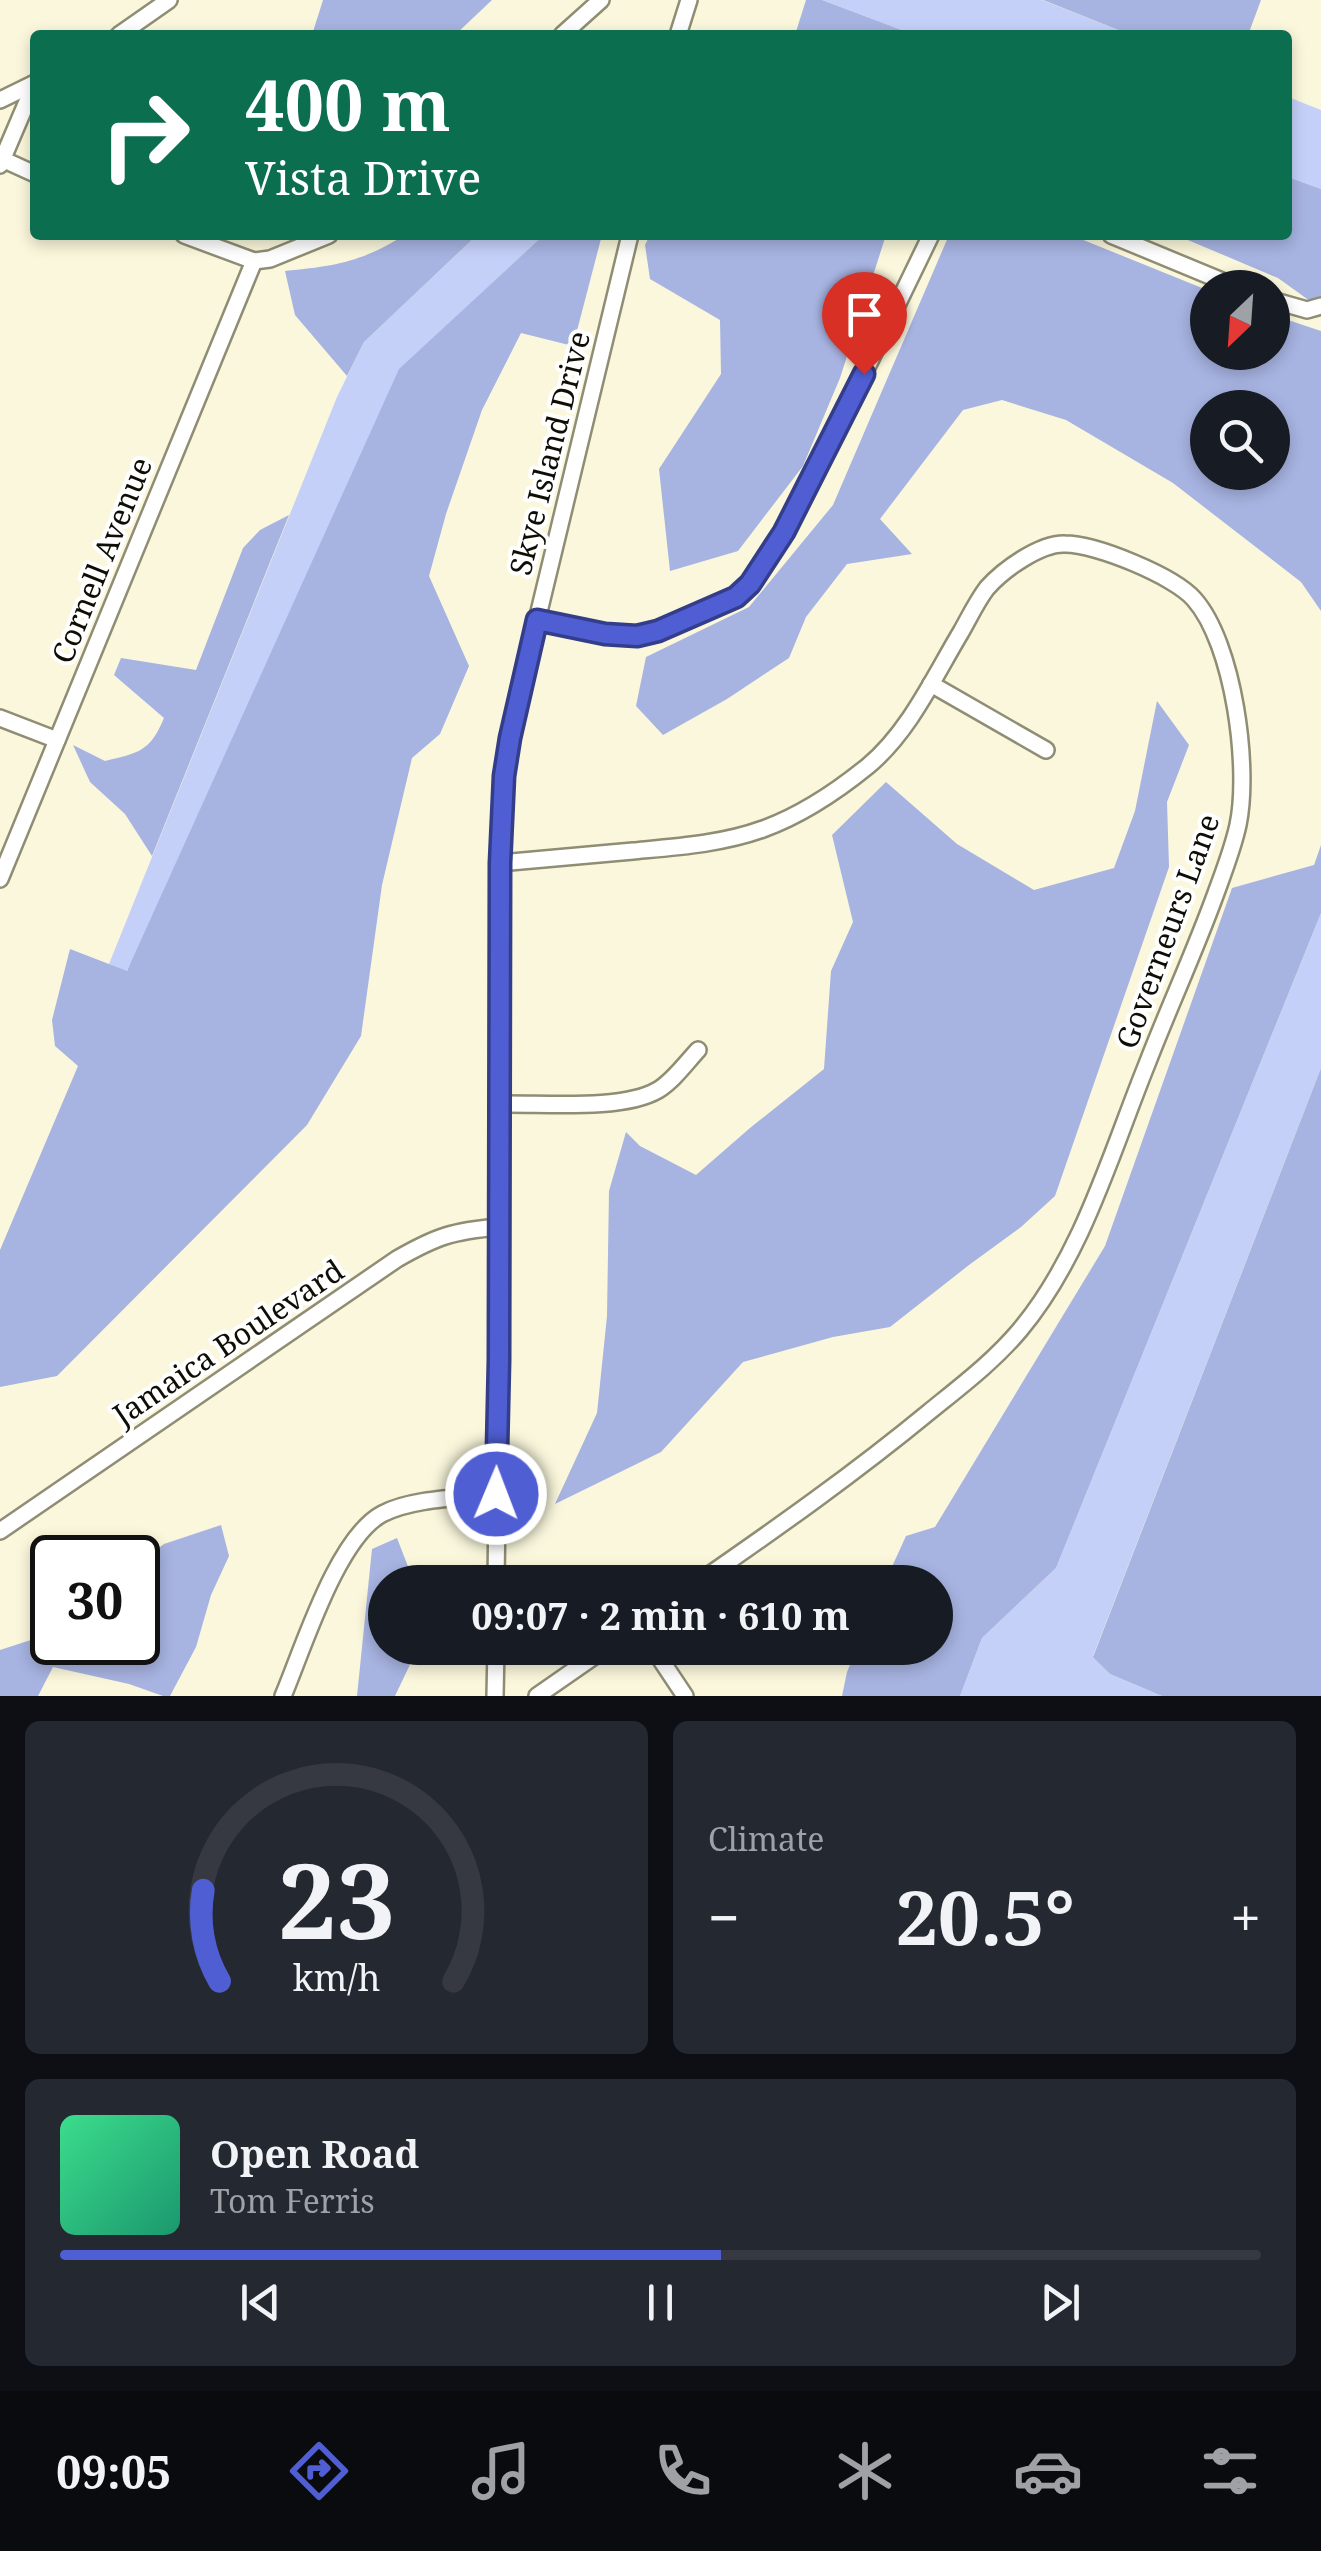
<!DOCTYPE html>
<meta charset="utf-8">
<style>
body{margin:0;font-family:"Noto Serif",serif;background:#242831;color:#f1f3f6;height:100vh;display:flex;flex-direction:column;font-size:38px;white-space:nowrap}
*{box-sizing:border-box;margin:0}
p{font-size:32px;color:#9ea1a6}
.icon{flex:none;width:55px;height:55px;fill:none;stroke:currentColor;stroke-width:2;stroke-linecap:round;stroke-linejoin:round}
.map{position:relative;height:1696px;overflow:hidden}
.details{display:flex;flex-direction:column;gap:25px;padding:25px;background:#0d0f14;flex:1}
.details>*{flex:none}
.banner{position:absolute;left:30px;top:30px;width:1262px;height:210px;border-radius:10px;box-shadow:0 5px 15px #0003;background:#0b6e4f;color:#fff;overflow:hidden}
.needle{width:65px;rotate:205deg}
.tools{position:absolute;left:1190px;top:270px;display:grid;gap:20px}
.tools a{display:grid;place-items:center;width:100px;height:100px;border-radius:50%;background:#171b24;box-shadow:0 5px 15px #0003;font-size:50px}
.speed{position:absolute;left:30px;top:1535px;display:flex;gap:20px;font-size:50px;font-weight:700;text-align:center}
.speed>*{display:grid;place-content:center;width:130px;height:130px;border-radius:50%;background:#171b24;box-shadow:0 5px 15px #0003;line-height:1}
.speed .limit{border:5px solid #111;border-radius:15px;background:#fff;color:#111}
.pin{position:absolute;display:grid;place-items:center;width:85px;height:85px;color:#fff;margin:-102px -42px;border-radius:50% 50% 50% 0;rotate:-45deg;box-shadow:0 0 10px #0007}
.pin .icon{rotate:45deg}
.me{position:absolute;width:110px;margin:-55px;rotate:1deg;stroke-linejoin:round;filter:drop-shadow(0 0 8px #0008)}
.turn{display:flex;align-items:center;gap:35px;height:210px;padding:0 50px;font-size:45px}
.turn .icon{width:130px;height:130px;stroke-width:2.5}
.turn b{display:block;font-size:70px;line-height:85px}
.big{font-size:75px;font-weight:700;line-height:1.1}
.details .widget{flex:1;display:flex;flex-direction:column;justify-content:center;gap:15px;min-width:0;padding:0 35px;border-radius:15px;background:#242831}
.details .dial{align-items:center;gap:0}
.dial svg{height:260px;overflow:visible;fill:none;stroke:#363941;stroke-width:7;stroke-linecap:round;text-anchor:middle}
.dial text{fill:#f1f3f6;stroke:none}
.song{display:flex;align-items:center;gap:30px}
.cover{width:120px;height:120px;border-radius:15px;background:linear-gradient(135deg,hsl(150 70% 55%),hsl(160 70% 35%))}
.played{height:10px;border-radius:5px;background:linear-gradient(90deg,#4f5ed3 55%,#363941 55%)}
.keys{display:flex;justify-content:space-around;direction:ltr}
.heat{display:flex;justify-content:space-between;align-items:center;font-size:55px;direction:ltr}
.details .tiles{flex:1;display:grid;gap:25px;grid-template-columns:1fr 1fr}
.widget:last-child{grid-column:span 2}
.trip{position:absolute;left:368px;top:1565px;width:585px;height:100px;border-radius:50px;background:#171b24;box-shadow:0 5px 15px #0003;font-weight:700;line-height:100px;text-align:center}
.tab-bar{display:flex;height:160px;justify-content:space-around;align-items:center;background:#090b0e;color:#9ea1a6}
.tab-bar .icon{width:70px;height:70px}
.tab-bar .current{color:#4f5ed3}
.tab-bar b{font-size:45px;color:#f1f3f6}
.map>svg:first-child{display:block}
.green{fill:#c5d0f9}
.forest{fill:#a7b3e1;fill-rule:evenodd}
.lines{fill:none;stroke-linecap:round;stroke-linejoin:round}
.minor-casing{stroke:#8f8d73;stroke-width:20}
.minor{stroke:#fff;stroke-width:15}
.route-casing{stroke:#333d89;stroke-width:25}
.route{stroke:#4f5ed3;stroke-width:18}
.labels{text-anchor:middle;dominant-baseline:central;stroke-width:8;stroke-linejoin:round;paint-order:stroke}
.street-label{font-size:30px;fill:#0f0e05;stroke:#fff}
</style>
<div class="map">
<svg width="1321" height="1696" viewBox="0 0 1321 1696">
<rect width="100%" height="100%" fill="#faf7dc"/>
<g class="green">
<path d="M 822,0 L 1042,0 L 1131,35 L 915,35 Z"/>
<path d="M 1288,97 L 1321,110 L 1321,189 L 1288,177 Z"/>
<path d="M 477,235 L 544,235 L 532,248 L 126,972 L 109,964 L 337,397 L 364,342 Z"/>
<path d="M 1321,913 L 1321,1068 L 1093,1656 L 1110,1674 L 1162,1696 L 960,1696 L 982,1638 L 1056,1568 Z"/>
</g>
<g class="forest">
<path d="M 323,0 L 492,0 L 455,35 L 312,35 Z"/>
<path d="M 806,0 L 822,0 L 915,35 L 795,35 Z"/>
<path d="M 1043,0 L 1261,0 L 1248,35 L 1131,35 Z"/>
<path d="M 1288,177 L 1321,189 L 1321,309 L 1278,278 L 1176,235 L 1288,235 Z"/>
<path d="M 405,235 L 477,235 L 364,342 L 347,376 L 295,315 L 285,271 C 336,266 361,262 405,235 Z"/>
<path d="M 544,235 L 602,235 L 573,346 L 521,333 L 482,410 L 446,514 L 429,576 L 469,666 L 440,734 L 412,758 L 382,885 L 361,1036 L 307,1125 L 57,1376 L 0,1387 L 0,1250 L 78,1066 L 55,1046 L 52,1020 L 70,949 L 127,971 L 399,369 Z"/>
<path d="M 650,235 L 886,235 L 840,378 L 803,466 L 738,551 L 670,571 L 659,469 L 721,374 L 720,320 L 650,279 L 645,245 Z"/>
<path d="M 949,235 L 1071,235 L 1207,290 L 1208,352 L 1272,352 L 1273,315 L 1321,331 L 1321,611 L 1301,582 L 1173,483 L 1066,420 L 1002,400 L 963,410 L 880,519 L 912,554 L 847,564 L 806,617 L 789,658 L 727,699 L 663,735 L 636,706 L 646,657 L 749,607 L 833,505 ZM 1208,408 L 1272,408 L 1272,472 L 1208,472 Z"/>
<path d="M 289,515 L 152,856 L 125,814 L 90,782 L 73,745 L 105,761 C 138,753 150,752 164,718 L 114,675 L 121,658 L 196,670 L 243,548 L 260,530 Z"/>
<path d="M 1157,701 L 1189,745 L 1167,802 L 1169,867 L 1055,1196 L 1021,1227 L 969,1265 L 890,1327 L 833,1337 L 743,1362 L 661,1452 L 555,1504 L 597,1413 L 607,1316 L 609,1191 L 626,1132 L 640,1146 L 696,1175 L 750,1128 L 824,1069 L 831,971 L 853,922 L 832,835 L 886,782 L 957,844 L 1034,890 L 1114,868 L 1135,811 Z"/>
<path d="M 1321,845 L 1321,913 L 1056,1568 L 982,1638 L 960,1696 L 842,1696 L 847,1672 L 857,1648 L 935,1648 L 935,1582 L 885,1582 L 906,1536 L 935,1527 L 1105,1246 L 1232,888 L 1314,865 Z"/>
<path d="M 1321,1068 L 1321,1696 L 1162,1696 L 1110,1674 L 1093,1657 Z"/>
<path d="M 221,1525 L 229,1556 L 211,1595 L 196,1647 L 170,1696 L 163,1696 L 129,1684 L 53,1667 L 38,1696 L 0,1696 L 0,1650 L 37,1638 L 52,1627 L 52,1642 L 138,1642 L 138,1564 L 164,1544 Z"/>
<path d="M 397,1538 L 414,1582 L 385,1582 L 385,1648 L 415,1648 L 415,1654 L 395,1696 L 357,1696 L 372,1549 Z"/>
</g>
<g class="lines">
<defs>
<g id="minor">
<path d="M 119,35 L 169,0"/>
<path d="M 562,35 L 601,0"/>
<path d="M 678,35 L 689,0"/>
<path d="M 0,100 L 35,83"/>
<path d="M 2,159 L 35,174"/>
<path d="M 0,165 L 35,83"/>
<path d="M 184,235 L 254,261 L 270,259 L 329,235"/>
<path d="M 1111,235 L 1239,288"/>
<path d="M 1272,300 L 1307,310 L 1321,306"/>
<path d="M 537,620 L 605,635 L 637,636 L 657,631 L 736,597 L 749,584 L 784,532 L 813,479 L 931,235"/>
<path d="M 931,684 L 1046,750"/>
<path d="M 0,718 L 57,740"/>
<path d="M 500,863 C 544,859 588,855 633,851 C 676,847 722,844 763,829 C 802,815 836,792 868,766 C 909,732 934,677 961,632 C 969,618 977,601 987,588 C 1003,570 1040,543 1065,544 C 1096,544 1174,576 1194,599 C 1234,644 1250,768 1238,825 C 1233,848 1224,871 1216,893 C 1195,951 1169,1007 1147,1064 C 1111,1153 1082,1256 1020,1330 C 993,1362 961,1386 929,1412 C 855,1473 777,1528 699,1582"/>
<path d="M 0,879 L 254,261"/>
<path d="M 500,1104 C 543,1103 622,1111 658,1090 C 673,1081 686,1063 698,1050"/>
<path d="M 0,1531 L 397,1259 C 437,1236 453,1231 499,1227"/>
<path d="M 496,1582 L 499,1360 L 500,863 L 504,776 L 510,738 L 537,620 L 630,235"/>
<path d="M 653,1648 L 685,1696"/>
<path d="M 283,1696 C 303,1649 337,1538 382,1514 C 412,1498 462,1498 496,1494"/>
<path d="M 495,1696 L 496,1648"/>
<path d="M 537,1696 L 606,1648"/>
</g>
</defs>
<use href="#minor" class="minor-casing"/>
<use href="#minor" class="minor"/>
</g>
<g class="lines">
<defs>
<path id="route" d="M 496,1494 L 499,1360 L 500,863 L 504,776 L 510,738 L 537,620 L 605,634 L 637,636 L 658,631 L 736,597 L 750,584 L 784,532 L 864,374"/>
</defs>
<use href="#route" class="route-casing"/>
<use href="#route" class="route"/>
</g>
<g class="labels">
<g class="street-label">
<text transform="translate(549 453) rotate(-76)">Skye Island Drive</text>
<text transform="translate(101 560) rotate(-68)">Cornell Avenue</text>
<text transform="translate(1167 931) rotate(-70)">Governeurs Lane</text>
<text transform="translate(228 1342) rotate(-34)">Jamaica Boulevard</text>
</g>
</g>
</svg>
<div class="tools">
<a><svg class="needle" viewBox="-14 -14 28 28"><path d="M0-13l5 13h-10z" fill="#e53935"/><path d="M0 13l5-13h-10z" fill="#9ea1a6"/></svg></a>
<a><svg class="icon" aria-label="search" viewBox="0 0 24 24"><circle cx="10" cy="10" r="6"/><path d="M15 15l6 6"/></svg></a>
</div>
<div class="speed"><div class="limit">30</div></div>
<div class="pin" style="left:864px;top:374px;background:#d93025"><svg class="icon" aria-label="arrive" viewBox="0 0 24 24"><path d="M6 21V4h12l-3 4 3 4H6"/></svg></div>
<svg class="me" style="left:496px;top:1494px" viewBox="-20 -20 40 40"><circle r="17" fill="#4f5ed3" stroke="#fff" stroke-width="3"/><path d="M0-11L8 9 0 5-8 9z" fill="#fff"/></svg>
<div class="trip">09:07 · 2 min · 610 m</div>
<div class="banner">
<div class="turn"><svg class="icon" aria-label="right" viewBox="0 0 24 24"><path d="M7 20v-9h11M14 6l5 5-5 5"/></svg><div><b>400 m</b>Vista Drive</div></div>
</div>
</div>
<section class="details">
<div class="tiles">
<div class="widget dial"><svg viewBox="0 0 100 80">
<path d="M14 69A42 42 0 1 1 86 69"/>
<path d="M14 69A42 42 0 0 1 9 41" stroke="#4f5ed3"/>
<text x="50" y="56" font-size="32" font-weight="700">23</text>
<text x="50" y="72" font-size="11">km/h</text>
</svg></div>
<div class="widget"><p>Climate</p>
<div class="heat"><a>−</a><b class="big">20.5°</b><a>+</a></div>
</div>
<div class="widget">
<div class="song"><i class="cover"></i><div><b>Open Road</b><p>Tom Ferris</p></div></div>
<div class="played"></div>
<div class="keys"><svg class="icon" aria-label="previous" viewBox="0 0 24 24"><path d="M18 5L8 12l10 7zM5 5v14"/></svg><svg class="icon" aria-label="pause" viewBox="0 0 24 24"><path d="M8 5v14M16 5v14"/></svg><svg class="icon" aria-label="next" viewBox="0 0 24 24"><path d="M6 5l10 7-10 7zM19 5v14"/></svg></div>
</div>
</div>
</section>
<nav class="tab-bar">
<b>09:05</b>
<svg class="icon current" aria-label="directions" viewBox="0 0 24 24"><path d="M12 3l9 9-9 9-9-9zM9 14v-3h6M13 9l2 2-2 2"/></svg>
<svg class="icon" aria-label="music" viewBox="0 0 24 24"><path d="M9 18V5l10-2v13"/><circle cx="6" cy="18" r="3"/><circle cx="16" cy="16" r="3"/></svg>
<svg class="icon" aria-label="phone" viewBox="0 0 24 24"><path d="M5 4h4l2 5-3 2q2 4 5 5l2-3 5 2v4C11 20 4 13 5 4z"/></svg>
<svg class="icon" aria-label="climate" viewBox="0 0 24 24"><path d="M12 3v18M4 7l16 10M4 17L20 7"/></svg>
<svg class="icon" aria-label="car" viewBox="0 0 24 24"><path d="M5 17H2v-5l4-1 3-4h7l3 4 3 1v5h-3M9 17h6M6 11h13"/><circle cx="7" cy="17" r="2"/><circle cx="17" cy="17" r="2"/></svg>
<svg class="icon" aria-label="filters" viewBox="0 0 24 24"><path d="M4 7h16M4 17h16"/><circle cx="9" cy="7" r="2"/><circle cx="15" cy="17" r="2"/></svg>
</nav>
